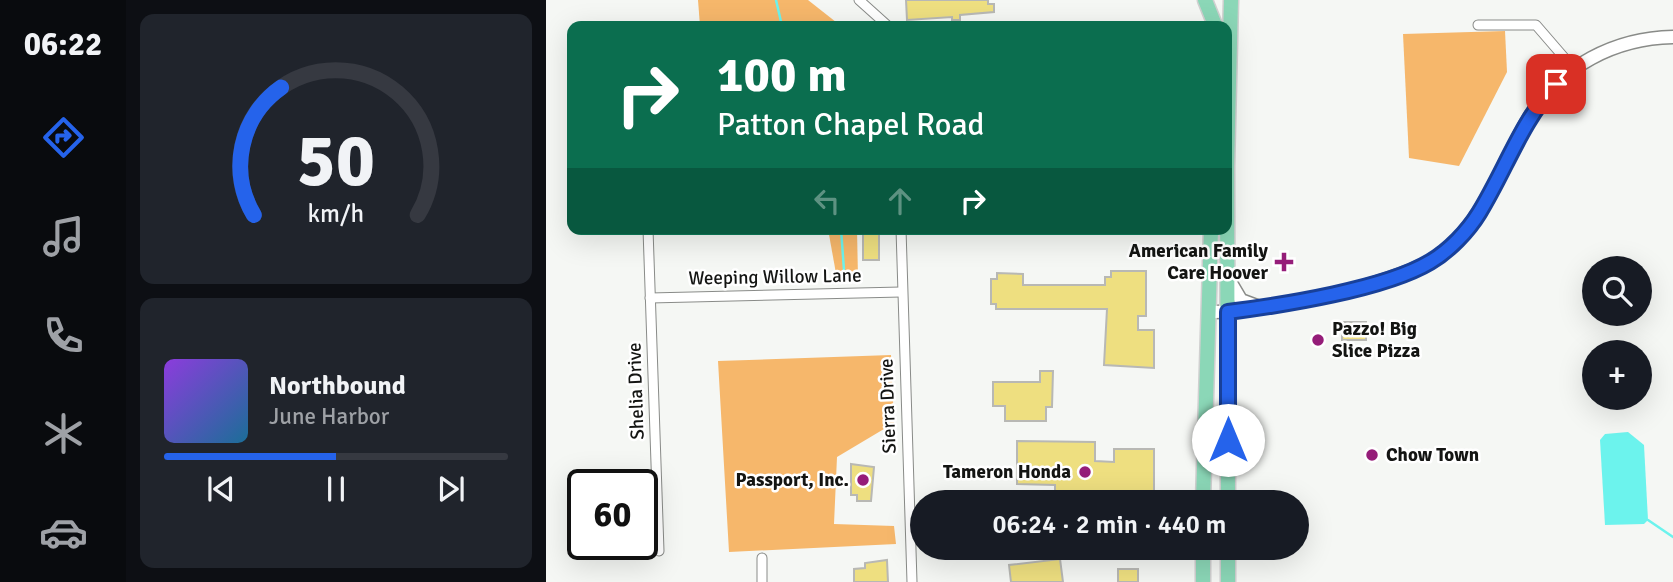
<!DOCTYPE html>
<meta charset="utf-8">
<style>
body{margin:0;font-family:Signika,sans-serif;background:#20242c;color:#f1f3f6;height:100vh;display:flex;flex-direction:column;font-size:26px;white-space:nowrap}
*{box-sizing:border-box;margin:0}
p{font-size:23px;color:#9ea1a6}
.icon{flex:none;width:38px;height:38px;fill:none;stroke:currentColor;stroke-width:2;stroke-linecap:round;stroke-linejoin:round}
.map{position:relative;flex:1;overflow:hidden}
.details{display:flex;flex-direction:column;gap:14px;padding:14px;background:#0d0f14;width:420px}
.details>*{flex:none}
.hud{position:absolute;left:21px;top:21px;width:665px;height:214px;border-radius:14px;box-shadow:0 7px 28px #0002;background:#0b6e4f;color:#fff;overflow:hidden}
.fabs{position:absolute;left:1036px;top:256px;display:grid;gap:14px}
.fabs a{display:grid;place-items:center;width:70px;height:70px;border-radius:50%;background:#171b24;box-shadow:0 7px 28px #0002;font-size:35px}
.speed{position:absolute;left:21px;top:469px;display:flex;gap:14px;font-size:35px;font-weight:700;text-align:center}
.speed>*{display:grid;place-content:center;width:91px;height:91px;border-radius:50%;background:#171b24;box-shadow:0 7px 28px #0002;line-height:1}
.speed .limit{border:4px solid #111;border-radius:10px;background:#fff;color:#111}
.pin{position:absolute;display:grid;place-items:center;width:60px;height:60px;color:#fff;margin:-30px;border-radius:14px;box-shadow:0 4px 10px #0006}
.me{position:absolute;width:77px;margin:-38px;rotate:0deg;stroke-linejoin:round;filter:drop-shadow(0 0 5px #0008)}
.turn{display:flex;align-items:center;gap:24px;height:147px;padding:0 35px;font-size:32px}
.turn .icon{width:91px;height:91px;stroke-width:2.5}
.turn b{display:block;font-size:49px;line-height:60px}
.lanes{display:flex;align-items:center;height:66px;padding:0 35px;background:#0003;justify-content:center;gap:35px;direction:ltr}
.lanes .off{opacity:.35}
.details .widget{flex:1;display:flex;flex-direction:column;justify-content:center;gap:10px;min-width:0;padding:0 24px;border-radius:14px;background:#20242c}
.details .dial{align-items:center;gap:0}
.dial svg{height:182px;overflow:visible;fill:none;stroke:#363941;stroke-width:7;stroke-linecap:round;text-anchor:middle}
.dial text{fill:#f1f3f6;stroke:none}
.song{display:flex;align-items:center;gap:21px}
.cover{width:84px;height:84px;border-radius:10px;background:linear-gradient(135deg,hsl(270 70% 55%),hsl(200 70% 35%))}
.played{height:7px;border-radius:4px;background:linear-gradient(90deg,#2563eb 50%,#363941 50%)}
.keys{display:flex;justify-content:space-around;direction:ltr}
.trip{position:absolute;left:364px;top:490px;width:399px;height:70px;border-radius:35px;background:#171b24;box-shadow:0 7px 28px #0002;font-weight:600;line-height:70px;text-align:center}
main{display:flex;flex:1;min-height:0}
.tab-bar{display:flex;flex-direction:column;width:126px;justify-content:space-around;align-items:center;background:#090b0e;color:#9ea1a6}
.tab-bar .icon{width:49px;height:49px}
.tab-bar .active{color:#2563eb}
.tab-bar b{font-size:32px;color:#f1f3f6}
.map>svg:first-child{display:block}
.forest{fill:#f6b76b}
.water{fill:#6cf3ed}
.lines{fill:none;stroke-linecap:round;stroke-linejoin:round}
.stream{stroke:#6cf3ed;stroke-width:2.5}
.building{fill:#eedf80;stroke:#b8b8b4;stroke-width:2}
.street-casing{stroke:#898b88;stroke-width:11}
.secondary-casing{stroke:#898b88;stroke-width:15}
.primary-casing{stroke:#d0d0d0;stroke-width:17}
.street{stroke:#fff;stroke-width:9}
.secondary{stroke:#fff;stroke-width:12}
.primary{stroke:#8bd7b7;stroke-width:14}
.route-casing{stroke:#184099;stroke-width:18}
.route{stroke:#2563eb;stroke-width:12}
.poi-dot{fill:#951d79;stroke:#fff;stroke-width:2.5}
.labels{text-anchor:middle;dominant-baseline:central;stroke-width:5;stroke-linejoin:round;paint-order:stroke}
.poi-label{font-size:19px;font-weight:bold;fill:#141513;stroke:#fff;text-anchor:end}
.street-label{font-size:19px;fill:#141513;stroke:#fff}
</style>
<main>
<nav class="tab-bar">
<b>06:22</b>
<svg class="icon active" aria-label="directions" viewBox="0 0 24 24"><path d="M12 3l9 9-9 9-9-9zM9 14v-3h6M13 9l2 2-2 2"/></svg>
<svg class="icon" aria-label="music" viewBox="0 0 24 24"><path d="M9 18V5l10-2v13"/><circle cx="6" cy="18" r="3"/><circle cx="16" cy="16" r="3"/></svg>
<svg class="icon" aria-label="phone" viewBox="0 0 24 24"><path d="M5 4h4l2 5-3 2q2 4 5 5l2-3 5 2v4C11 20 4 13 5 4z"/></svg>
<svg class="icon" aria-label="climate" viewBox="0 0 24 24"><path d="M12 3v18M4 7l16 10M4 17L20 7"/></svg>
<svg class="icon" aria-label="car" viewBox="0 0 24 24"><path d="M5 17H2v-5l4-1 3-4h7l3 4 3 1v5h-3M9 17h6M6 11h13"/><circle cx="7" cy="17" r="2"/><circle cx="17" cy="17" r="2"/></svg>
</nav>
<section class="details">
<div class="widget dial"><svg viewBox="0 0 100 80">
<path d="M14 69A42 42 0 1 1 86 69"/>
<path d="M14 69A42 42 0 0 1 26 13" stroke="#2563eb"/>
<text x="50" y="56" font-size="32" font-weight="700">50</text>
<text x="50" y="72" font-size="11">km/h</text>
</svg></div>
<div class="widget">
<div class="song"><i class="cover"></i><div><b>Northbound</b><p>June Harbor</p></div></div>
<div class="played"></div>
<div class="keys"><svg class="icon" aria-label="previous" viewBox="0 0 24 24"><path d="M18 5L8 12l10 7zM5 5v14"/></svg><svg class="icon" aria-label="pause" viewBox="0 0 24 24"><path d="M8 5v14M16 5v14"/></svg><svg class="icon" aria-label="next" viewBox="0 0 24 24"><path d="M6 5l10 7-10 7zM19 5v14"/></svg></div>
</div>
</section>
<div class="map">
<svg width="1127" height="582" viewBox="0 0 1127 582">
<rect width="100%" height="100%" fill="#f5f7f4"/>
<g class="forest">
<path d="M 152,0 L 262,0 L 295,26 L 154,26 Z"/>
<path d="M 959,31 L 961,72 L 913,166 L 863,158 L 857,34 Z"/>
<path d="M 282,229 L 311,229 L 312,278 L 291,279 Z"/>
<path d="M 345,355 L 348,423 L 291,457 L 288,524 L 348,526 L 350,544 L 183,552 L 172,361 Z"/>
</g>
<path class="water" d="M 1082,432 L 1098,445 L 1102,520 L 1098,524 L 1059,525 L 1054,440 L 1059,434 Z"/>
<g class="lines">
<g class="stream">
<path d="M 230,0 L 236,26"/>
<path d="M 295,229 L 298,270"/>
<path d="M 1102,520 L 1127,537"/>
</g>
</g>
<g class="building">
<path d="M 360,0 L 442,0 L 442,4 L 448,4 L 448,12 L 414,15 L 414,20 L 406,20 L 406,17 L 361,20 Z"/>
<rect x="317" y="229" width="16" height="31"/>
<path d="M 565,271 L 600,271 L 600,316 L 592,316 L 592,330 L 608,330 L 608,368 L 558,365 L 561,309 L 450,309 L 450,304 L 445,304 L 445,279 L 451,279 L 451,273 L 477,274 L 477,285 L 559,285 L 559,277 L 565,277 Z"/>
<rect x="796" y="322" width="24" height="18"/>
<path d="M 494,371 L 507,371 L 506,407 L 500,407 L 500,421 L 459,421 L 459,406 L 447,406 L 447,382 L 494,382 Z"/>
<path d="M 471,441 L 549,442 L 549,461 L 568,462 L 568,449 L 608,449 L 608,502 L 509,502 L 509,485 L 471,484 Z"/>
<path d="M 305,464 L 328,467 L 325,501 L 311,501 L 311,495 L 305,495 Z"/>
<path d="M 514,559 L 517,582 L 465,582 L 463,565 Z"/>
<path d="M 341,560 L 342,582 L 308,582 L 308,569 L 319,568 L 319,563 Z"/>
<rect x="572" y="569" width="20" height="13"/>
</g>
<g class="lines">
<defs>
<g id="street">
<path d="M 313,0 L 342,26"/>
<path d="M 932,25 L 990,25 L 1028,69"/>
<path d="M 102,229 L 113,551"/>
<path d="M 355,229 L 366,582"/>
<path d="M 104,298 L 355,292"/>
<path d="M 216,558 L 216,582"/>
</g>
<g id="secondary">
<path d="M 682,278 L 695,300 L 711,306"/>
<path d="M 664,312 C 716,313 861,284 899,251 C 941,215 956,162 984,116 C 1015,66 1069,38 1127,37"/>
</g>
<g id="primary">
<path d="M 659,0 L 669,25"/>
<path d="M 657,502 L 665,229"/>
<path d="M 682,502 L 681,166 L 685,0"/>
<path d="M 657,548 L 657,582"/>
<path d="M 682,548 L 682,582"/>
</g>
</defs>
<use href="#street" class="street-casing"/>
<use href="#secondary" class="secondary-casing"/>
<use href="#primary" class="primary-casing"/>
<use href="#street" class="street"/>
<use href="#secondary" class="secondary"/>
<use href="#primary" class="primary"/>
</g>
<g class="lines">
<defs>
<path id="route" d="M 682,440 L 682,312 C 737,305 839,289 884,262 C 903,251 922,231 933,213 C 960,169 975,122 1010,84"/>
</defs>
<use href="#route" class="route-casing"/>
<use href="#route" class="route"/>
</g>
<g class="poi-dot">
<path d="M734.5 251.5h7v7h7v7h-7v7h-7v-7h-7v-7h7z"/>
<circle cx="772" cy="340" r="7"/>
<circle cx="826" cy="455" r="7"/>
<circle cx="539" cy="472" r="7"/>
<circle cx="317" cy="480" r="7"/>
</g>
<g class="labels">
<g class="poi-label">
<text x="722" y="251">American Family<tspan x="722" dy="22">Care Hoover</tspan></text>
<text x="786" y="329" text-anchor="start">Pazzo! Big<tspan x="786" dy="22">Slice Pizza</tspan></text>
<text x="840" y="455" text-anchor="start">Chow Town</text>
<text x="525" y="472">Tameron Honda</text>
<text x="303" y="480">Passport, Inc.</text>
</g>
<g class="street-label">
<text transform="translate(229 277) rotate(-1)">Weeping Willow Lane</text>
<text transform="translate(90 391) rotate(-92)">Shelia Drive</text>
<text transform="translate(342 406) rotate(-92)">Sierra Drive</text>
</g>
</g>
</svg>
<div class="fabs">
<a><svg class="icon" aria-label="search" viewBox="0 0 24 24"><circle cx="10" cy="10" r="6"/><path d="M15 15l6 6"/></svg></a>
<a>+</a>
</div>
<div class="speed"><div class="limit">60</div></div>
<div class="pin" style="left:1010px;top:84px;background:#d93025"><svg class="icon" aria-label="arrive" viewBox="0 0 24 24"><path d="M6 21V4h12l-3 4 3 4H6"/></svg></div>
<svg class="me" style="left:682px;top:440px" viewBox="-20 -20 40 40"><circle r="19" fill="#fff"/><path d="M0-13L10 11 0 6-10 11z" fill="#2563eb"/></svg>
<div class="trip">06:24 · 2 min · 440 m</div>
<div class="hud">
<div class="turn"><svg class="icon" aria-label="right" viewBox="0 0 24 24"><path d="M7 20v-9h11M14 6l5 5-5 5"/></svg><div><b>100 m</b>Patton Chapel Road</div></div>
<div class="lanes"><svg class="icon off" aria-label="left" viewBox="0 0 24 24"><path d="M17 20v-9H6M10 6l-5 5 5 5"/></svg><svg class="icon off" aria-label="ahead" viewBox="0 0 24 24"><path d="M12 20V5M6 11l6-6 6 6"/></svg><svg class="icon" aria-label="right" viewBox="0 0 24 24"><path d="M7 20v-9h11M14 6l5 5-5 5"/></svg></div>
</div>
</div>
</main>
